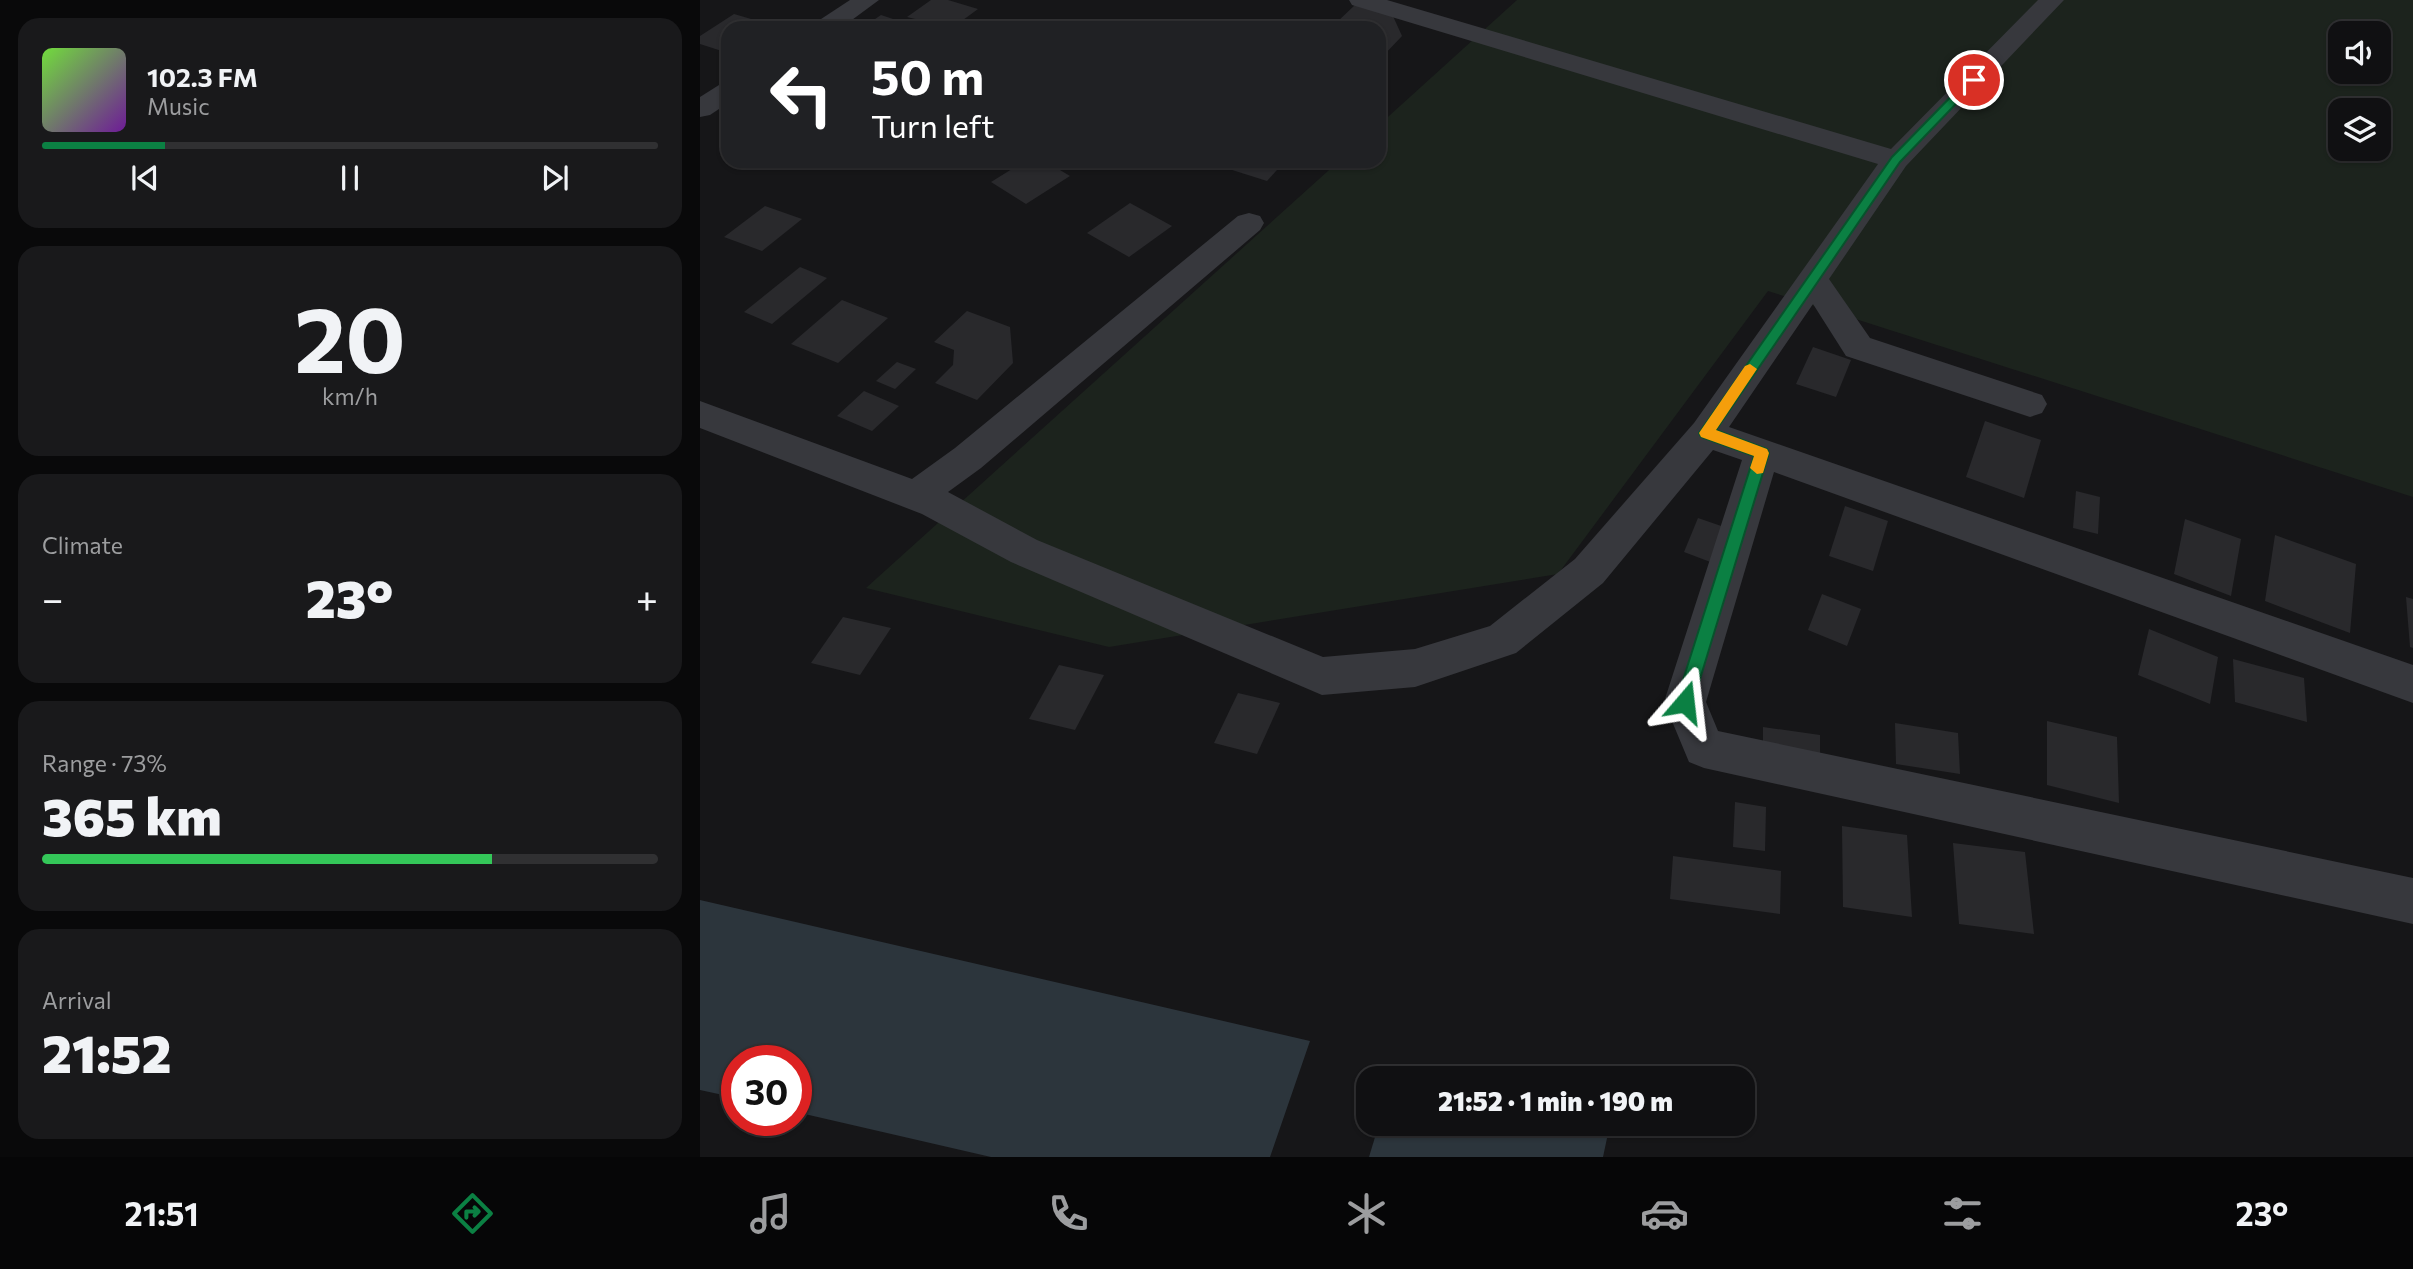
<!DOCTYPE html>
<meta charset="utf-8">
<style>
body{margin:0;font-family:Commissioner,sans-serif;background:#19191b;color:#f1f3f6;height:100vh;display:flex;flex-direction:column;font-size:26px;white-space:nowrap}
*{box-sizing:border-box;margin:0}
p{font-size:23px;color:#9c9d9f}
.icon{flex:none;width:38px;height:38px;fill:none;stroke:currentColor;stroke-width:2;stroke-linecap:round;stroke-linejoin:round}
.map{position:relative;flex:1;overflow:hidden}
.drawer{display:flex;flex-direction:column;gap:18px;padding:18px;background:#09090a;width:700px}
.drawer>*{flex:none}
.top-card{position:absolute;left:21px;top:21px;width:665px;height:147px;border-radius:21px;box-shadow:0 2px 5px #0004,0 0 0 2px #303032;background:#202124;color:#fff;overflow:hidden}
.fabs{position:absolute;left:1628px;top:21px;display:grid;gap:14px}
.fabs a{display:grid;place-items:center;width:63px;height:63px;border-radius:14px;background:#101012;box-shadow:0 2px 5px #0004,0 0 0 2px #303032;font-size:35px}
.speed{position:absolute;left:21px;top:1045px;display:flex;gap:14px;font-size:35px;font-weight:700;text-align:center}
.speed>*{display:grid;place-content:center;width:91px;height:91px;border-radius:50%;background:#101012;box-shadow:0 2px 5px #0004,0 0 0 2px #303032;line-height:1}
.speed .limit{border:10px solid #d22;background:#fff;color:#111}
.pin{position:absolute;display:grid;place-items:center;width:60px;height:60px;color:#fff;margin:-30px;border:4px solid #fff;border-radius:50%;box-shadow:0 2px 7px #0007}
.me{position:absolute;width:77px;margin:-38px;rotate:17deg;stroke-linejoin:round;filter:drop-shadow(0 0 5px #0008)}
.turn{display:flex;align-items:center;gap:24px;height:147px;padding:0 35px;font-size:32px}
.turn .icon{width:91px;height:91px;stroke-width:2.5}
.turn b{display:block;font-size:49px;line-height:60px}
.big{font-size:52px;font-weight:800;line-height:1.1}
.drawer .tile{flex:1;display:flex;flex-direction:column;justify-content:center;gap:10px;min-width:0;padding:0 24px;border-radius:21px;background:#19191b}
.drawer .dial{align-items:center;gap:0}
.dial b{font-size:91px;line-height:1}
.song{display:flex;align-items:center;gap:21px}
.cover{width:84px;height:84px;border-radius:10px;background:linear-gradient(135deg,hsl(100 70% 55%),hsl(280 70% 35%))}
.played{height:7px;border-radius:4px;background:linear-gradient(90deg,#0b8043 20%,#303032 20%)}
.keys{display:flex;justify-content:space-around;direction:ltr}
.heat{display:flex;justify-content:space-between;align-items:center;font-size:38px;direction:ltr}
.charge{height:10px;border-radius:5px;background:linear-gradient(90deg,#34c759 73%,#303032 0)}
.trip{position:absolute;left:656px;top:1066px;width:399px;height:70px;border-radius:21px;background:#101012;box-shadow:0 2px 5px #0004,0 0 0 2px #303032;font-weight:800;line-height:70px;text-align:center}
.tabs{display:flex;height:112px;justify-content:space-around;align-items:center;background:#060607;color:#9c9d9f}
.tabs .icon{width:49px;height:49px}
.tabs .selected{color:#0b8043}
.tabs b{font-size:32px;color:#f1f3f6}
main{display:flex;flex:1;min-height:0}
.map>svg:first-child{display:block}
.green{fill:#1c231d;fill-rule:evenodd}
.water{fill:#2c353c}
.building{fill:#29292c}
.lines{fill:none;stroke-linecap:round;stroke-linejoin:round}
.minor{fill:#37383d;fill-rule:evenodd}
.route{fill:#0b8043;stroke:#07532c;stroke-width:2}
.slow{fill:#f59e0b}
</style>
<main>
<section class="drawer">
<div class="tile">
<div class="song"><i class="cover"></i><div><b>102.3 FM</b><p>Music</p></div></div>
<div class="played"></div>
<div class="keys"><svg class="icon" aria-label="previous" viewBox="0 0 24 24"><path d="M18 5L8 12l10 7zM5 5v14"/></svg><svg class="icon" aria-label="pause" viewBox="0 0 24 24"><path d="M8 5v14M16 5v14"/></svg><svg class="icon" aria-label="next" viewBox="0 0 24 24"><path d="M6 5l10 7-10 7zM19 5v14"/></svg></div>
</div>
<div class="tile dial"><b>20</b><p>km/h</p></div>
<div class="tile"><p>Climate</p>
<div class="heat"><a>−</a><b class="big">23°</b><a>+</a></div>
</div>
<div class="tile"><p>Range · 73%</p><b class="big">365 km</b><div class="charge"></div></div>
<div class="tile"><p>Arrival</p><b class="big">21:52</b></div>
</section>
<div class="map">
<svg width="1713" height="1157" viewBox="0 0 1713 1157">
<rect width="100%" height="100%" fill="#161618"/>
<path class="green" d="M 817,0 L 1713,0 L 1713,497 L 1068,291 L 858,574 L 409,647 L 166,588 L 639,161 L 679,161 L 679,125 ZM 1640,33 L 1678,33 L 1678,72 L 1640,72 ZM 1640,110 L 1678,110 L 1678,149 L 1640,149 Z"/>
<g class="water">
<path d="M 0,900 L 610,1041 L 570,1157 L 291,1157 L 96,1112 L 96,1060 L 37,1060 L 37,1098 L 0,1090 Z"/>
<path d="M 679,1124 L 910,1124 L 903,1157 L 669,1157 Z"/>
</g>
<g class="building">
<path d="M 231,0 L 248,0 L 278,9 L 252,28 L 207,17 Z"/>
<path d="M 655,5 L 692,14 L 702,36 L 682,57 L 679,56 L 679,28 L 655,28 L 636,23 Z"/>
<path d="M 34,14 L 75,26 L 72,28 L 28,28 L 28,53 L 0,44 L 0,36 Z"/>
<path d="M 181,15 L 205,23 L 198,28 L 162,28 Z"/>
<path d="M 325,161 L 345,161 L 370,176 L 326,204 L 291,182 Z"/>
<path d="M 536,161 L 585,161 L 567,181 L 529,169 Z"/>
<path d="M 430,203 L 472,226 L 429,257 L 387,233 Z"/>
<path d="M 65,206 L 102,219 L 62,251 L 24,237 Z"/>
<path d="M 100,267 L 127,278 L 72,324 L 44,312 Z"/>
<path d="M 142,300 L 188,318 L 138,363 L 91,344 Z"/>
<path d="M 267,311 L 310,327 L 313,363 L 277,400 L 235,383 L 253,365 L 254,350 L 234,342 Z"/>
<path d="M 1113,347 L 1151,360 L 1136,397 L 1096,384 Z"/>
<path d="M 197,362 L 216,369 L 195,389 L 176,381 Z"/>
<path d="M 164,391 L 199,406 L 172,431 L 137,416 Z"/>
<path d="M 1285,421 L 1341,440 L 1324,498 L 1266,477 Z"/>
<path d="M 1376,491 L 1400,497 L 1398,534 L 1373,528 Z"/>
<path d="M 1145,506 L 1188,521 L 1173,571 L 1129,556 Z"/>
<path d="M 998,518 L 1027,528 L 1013,563 L 984,552 Z"/>
<path d="M 1485,519 L 1541,539 L 1531,596 L 1474,574 Z"/>
<path d="M 1575,535 L 1656,564 L 1650,633 L 1565,601 Z"/>
<path d="M 1122,594 L 1161,609 L 1147,646 L 1108,630 Z"/>
<path d="M 1706,597 L 1713,599 L 1713,648 L 1710,647 Z"/>
<path d="M 143,617 L 191,628 L 160,675 L 111,663 Z"/>
<path d="M 1449,629 L 1518,657 L 1510,704 L 1438,675 Z"/>
<path d="M 1533,659 L 1604,678 L 1607,722 L 1535,702 Z"/>
<path d="M 359,665 L 404,675 L 375,730 L 329,719 Z"/>
<path d="M 538,693 L 580,703 L 557,754 L 514,743 Z"/>
<path d="M 1347,721 L 1417,737 L 1419,803 L 1347,785 Z"/>
<path d="M 1195,723 L 1258,733 L 1260,774 L 1196,764 Z"/>
<path d="M 1063,727 L 1120,735 L 1120,760 L 1063,752 Z"/>
<path d="M 1035,802 L 1066,807 L 1065,851 L 1033,847 Z"/>
<path d="M 1142,826 L 1207,835 L 1212,917 L 1143,907 Z"/>
<path d="M 1253,843 L 1325,852 L 1334,934 L 1259,924 Z"/>
<path d="M 973,856 L 1081,871 L 1080,914 L 970,899 Z"/>
</g>
<g class="lines">
<g class="minor">
<path d="M 150,0 L 179,0 L 141,28 L 111,28 L 115,23 Z"/>
<path d="M 649,0 L 687,0 L 1191,149 L 1338,0 L 1364,0 L 1206,166 L 1129,279 L 1170,338 L 1342,395 L 1347,404 L 1342,413 L 1330,417 L 1146,356 L 1113,304 L 1029,427 L 1713,665 L 1713,703 L 1074,472 L 1006,702 L 1018,731 L 1713,878 L 1713,924 L 1004,768 L 989,762 L 964,702 L 1042,460 L 1013,450 L 903,583 L 816,653 L 715,687 L 622,695 L 311,562 L 222,514 L 0,428 L 0,401 L 212,479 L 255,448 L 538,216 L 549,213 L 560,216 L 564,223 L 560,230 L 281,468 L 248,492 L 337,540 L 623,657 L 715,649 L 790,626 L 875,559 L 994,423 L 1178,164 L 652,5 Z"/>
<path d="M 28,83 L 28,103 L 10,115 L 0,117 L 0,97 L 19,85 Z"/>
</g>
</g>
<path class="route" d="M 1270,77 L 1279,80 L 1200,162 L 1016,430 L 1067,449 L 1069,453 L 993,702 L 991,707 L 985,710 L 979,707 L 976,702 L 1054,456 L 1001,437 L 999,433 L 1192,157 Z"/>
<path class="slow" d="M 1050,364 L 1057,369 L 1016,430 L 1067,449 L 1069,453 L 1063,473 L 1057,474 L 1050,468 L 1054,456 L 1001,437 L 999,433 L 1045,366 Z"/>
</svg>
<div class="fabs">
<a><svg class="icon" aria-label="sound" viewBox="0 0 24 24"><path d="M4 9h4l5-4v14l-5-4H4zM17 9q2 3 0 6"/></svg></a>
<a><svg class="icon" aria-label="layers" viewBox="0 0 24 24"><path d="M12 4l9 5-9 5-9-5zM3 14l9 5 9-5"/></svg></a>
</div>
<div class="speed"><div class="limit">30</div></div>
<div class="pin" style="left:1274px;top:80px;background:#d93025"><svg class="icon" aria-label="arrive" viewBox="0 0 24 24"><path d="M6 21V4h12l-3 4 3 4H6"/></svg></div>
<svg class="me" style="left:985px;top:702px" viewBox="-20 -20 40 40"><path d="M0-17L14 15 0 8-14 15z" fill="#0b8043" stroke="#fff" stroke-width="4"/></svg>
<div class="trip">21:52 · 1 min · 190 m</div>
<div class="top-card">
<div class="turn"><svg class="icon" aria-label="left" viewBox="0 0 24 24"><path d="M17 20v-9H6M10 6l-5 5 5 5"/></svg><div><b>50 m</b>Turn left</div></div>
</div>
</div>
</main>
<nav class="tabs">
<b>21:51</b>
<svg class="icon selected" aria-label="directions" viewBox="0 0 24 24"><path d="M12 3l9 9-9 9-9-9zM9 14v-3h6M13 9l2 2-2 2"/></svg>
<svg class="icon" aria-label="music" viewBox="0 0 24 24"><path d="M9 18V5l10-2v13"/><circle cx="6" cy="18" r="3"/><circle cx="16" cy="16" r="3"/></svg>
<svg class="icon" aria-label="phone" viewBox="0 0 24 24"><path d="M5 4h4l2 5-3 2q2 4 5 5l2-3 5 2v4C11 20 4 13 5 4z"/></svg>
<svg class="icon" aria-label="climate" viewBox="0 0 24 24"><path d="M12 3v18M4 7l16 10M4 17L20 7"/></svg>
<svg class="icon" aria-label="car" viewBox="0 0 24 24"><path d="M5 17H2v-5l4-1 3-4h7l3 4 3 1v5h-3M9 17h6M6 11h13"/><circle cx="7" cy="17" r="2"/><circle cx="17" cy="17" r="2"/></svg>
<svg class="icon" aria-label="filters" viewBox="0 0 24 24"><path d="M4 7h16M4 17h16"/><circle cx="9" cy="7" r="2"/><circle cx="15" cy="17" r="2"/></svg>
<b>23°</b>
</nav>
